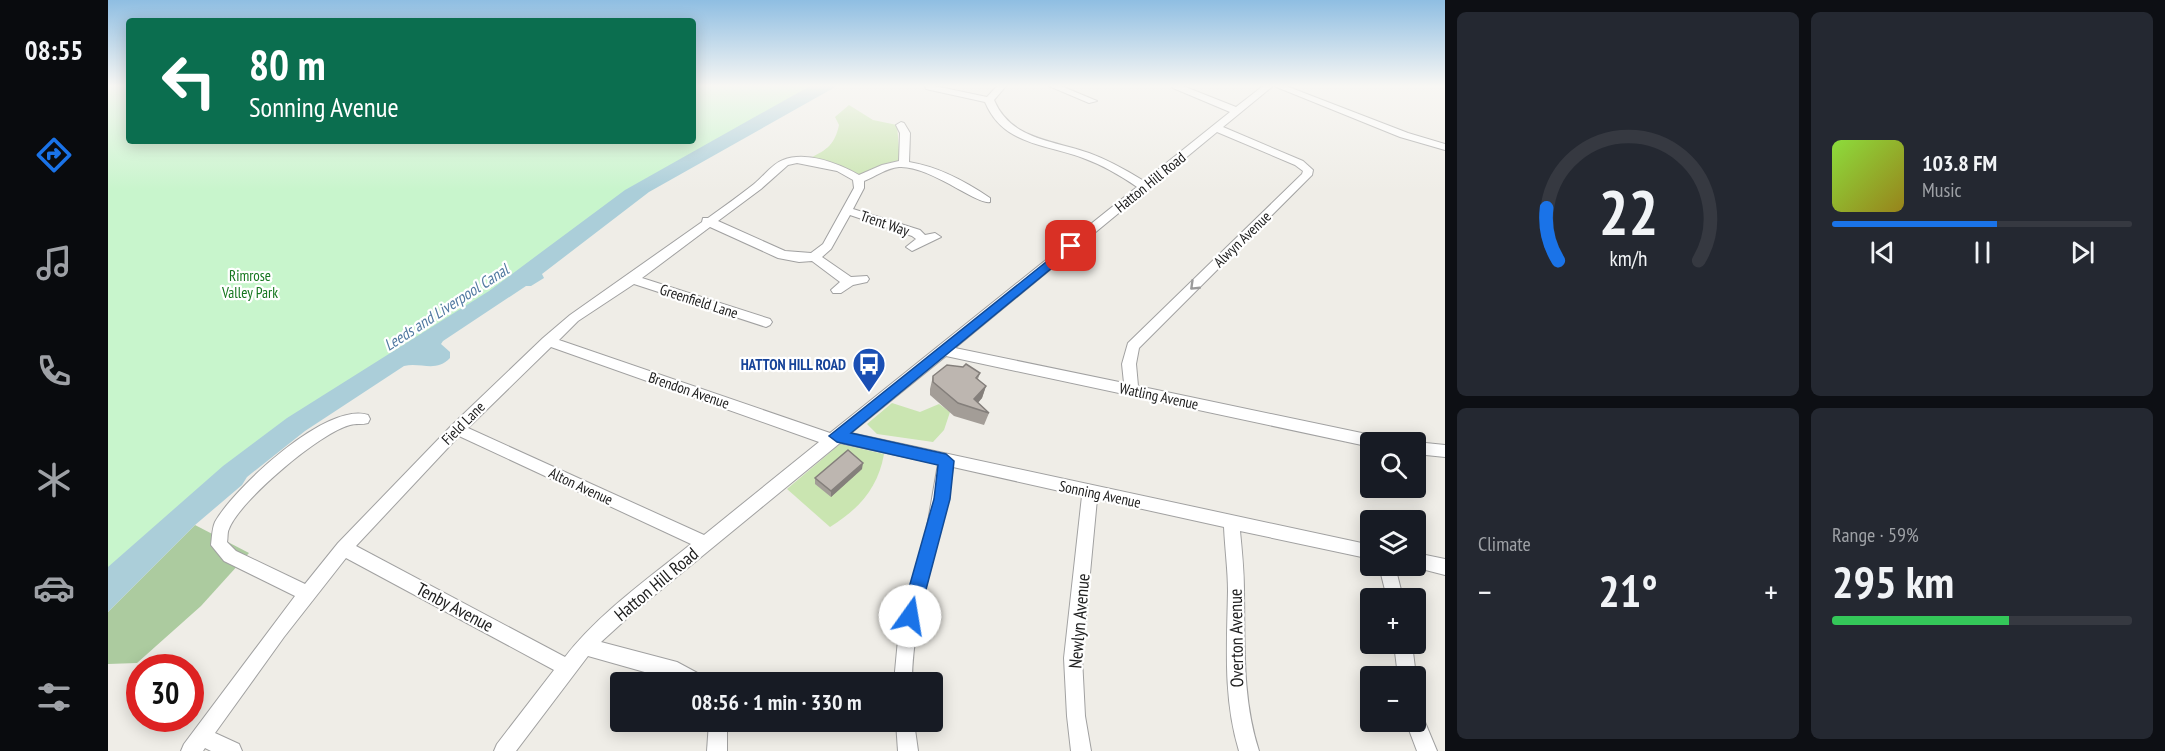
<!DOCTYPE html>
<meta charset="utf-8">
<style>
body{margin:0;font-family:"PT Sans Narrow",sans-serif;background:#242831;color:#f1f3f6;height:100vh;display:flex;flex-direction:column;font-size:22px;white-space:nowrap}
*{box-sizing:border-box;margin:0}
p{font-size:20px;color:#9ea1a6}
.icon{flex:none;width:33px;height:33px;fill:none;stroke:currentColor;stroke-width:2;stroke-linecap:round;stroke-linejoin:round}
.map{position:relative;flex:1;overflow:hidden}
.panel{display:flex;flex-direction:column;gap:12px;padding:12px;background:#0d0f14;width:720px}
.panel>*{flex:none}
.banner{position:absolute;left:18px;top:18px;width:570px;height:126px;border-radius:6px;box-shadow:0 3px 15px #0003;background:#0b6e4f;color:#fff;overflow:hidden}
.tools{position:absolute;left:1252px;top:432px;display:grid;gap:12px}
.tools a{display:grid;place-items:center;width:66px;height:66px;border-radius:6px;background:#171b24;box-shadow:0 3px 15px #0003;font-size:30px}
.speed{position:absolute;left:18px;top:654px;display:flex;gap:12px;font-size:30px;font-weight:700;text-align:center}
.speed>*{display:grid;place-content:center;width:78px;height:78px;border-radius:50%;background:#171b24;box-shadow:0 3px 15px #0003;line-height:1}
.speed .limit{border:9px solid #d22;background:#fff;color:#111}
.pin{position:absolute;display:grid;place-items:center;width:51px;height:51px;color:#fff;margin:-26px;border-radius:12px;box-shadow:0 3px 9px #0006}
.me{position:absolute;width:66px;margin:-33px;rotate:13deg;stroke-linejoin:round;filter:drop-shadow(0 0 4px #0008)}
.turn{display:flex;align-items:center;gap:21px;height:126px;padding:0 24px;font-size:27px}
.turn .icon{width:78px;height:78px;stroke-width:2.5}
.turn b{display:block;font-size:42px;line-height:51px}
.big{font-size:45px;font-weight:700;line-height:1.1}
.panel .widget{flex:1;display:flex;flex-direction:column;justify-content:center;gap:9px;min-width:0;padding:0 21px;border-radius:9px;background:#242831}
.panel .dial{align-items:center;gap:0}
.dial svg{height:156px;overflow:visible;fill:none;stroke:#363941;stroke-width:7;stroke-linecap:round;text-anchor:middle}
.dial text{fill:#f1f3f6;stroke:none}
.song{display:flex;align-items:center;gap:18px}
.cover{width:72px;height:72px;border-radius:9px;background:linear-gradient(135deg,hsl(90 70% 55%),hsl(50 70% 35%))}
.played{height:6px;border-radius:3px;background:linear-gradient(90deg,#1a73e8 55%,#363941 55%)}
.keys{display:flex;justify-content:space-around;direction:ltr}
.heat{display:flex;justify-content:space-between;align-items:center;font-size:33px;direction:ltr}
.charge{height:9px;border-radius:4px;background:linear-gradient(90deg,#34c759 59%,#363941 0)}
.panel .tiles{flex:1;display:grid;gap:12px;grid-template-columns:repeat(2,1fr)}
.trip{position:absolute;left:502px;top:672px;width:333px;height:60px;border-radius:6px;background:#171b24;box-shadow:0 3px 15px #0003;font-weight:700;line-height:60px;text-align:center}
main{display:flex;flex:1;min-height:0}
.dock{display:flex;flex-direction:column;width:108px;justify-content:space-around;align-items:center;background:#090b0e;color:#9ea1a6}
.dock .icon{width:42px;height:42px}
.dock .current{color:#1a73e8}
.dock b{font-size:27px;color:#f1f3f6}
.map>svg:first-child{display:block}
.grass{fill:#cae5b1}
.forest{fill:#accb9f}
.park{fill:#c8f5cc}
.water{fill:#abced9}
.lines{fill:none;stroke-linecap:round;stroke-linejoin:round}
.minor-casing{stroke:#a1a1a1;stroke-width:2}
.minor{fill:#fff;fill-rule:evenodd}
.wall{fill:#a39d97}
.shaded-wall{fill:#847f7b}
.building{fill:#bdb6b0;stroke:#847f7b;stroke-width:1.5}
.oneway{stroke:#9b9b9b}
.route{fill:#1a73e8;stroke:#114b97;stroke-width:1.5}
.labels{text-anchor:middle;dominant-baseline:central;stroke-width:4.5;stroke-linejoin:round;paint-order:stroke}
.street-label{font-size:15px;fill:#202020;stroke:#fff}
.park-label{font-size:15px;fill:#15761e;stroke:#fff}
.transit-label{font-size:15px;font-weight:bold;fill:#164399;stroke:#fff;text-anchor:end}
.water-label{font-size:16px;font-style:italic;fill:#5078a0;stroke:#fff}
.near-street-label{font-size:18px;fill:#202020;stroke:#fff}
</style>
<main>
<nav class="dock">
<b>08:55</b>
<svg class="icon current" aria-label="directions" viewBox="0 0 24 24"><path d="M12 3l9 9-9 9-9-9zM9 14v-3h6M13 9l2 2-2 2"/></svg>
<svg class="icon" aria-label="music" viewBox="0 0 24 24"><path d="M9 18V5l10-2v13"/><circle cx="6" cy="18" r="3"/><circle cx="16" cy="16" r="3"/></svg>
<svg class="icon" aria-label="phone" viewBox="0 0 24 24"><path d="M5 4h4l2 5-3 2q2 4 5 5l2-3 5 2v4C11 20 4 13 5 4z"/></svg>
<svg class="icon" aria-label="climate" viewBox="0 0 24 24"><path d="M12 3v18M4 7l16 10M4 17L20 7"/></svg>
<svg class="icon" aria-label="car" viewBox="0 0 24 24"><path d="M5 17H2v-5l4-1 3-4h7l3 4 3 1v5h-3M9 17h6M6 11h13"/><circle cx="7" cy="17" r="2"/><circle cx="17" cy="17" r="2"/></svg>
<svg class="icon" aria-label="filters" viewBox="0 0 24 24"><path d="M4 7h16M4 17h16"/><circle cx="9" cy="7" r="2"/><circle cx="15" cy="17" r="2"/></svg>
</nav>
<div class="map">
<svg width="1337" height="751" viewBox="0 0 1337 751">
<rect width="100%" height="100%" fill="#efede7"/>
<g class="grass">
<path d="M 741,105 L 765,120 L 789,125 L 792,161 L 779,163 L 752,175 L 741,169 L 702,158 C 719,150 727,144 731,125 L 727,117 Z"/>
<path d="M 784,403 L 812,412 L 831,404 L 842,412 L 836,430 L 825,442 L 769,434 L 759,424 Z"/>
<path d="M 732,444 L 776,454 C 770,488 751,509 722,527 L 679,489 Z"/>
</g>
<path class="forest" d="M 87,525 L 141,553 L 93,606 L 29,663 L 0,664 L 0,612 Z"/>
<path class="park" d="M 0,86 L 21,86 L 21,141 L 585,141 L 585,86 L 718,86 L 557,175 L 262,375 L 0,590 Z"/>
<path class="water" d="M 702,86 L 729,86 L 541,192 L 434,274 L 436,278 L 423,286 L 418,286 L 335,341 L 333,344 L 342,352 L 342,358 C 328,373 313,362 296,366 L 197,431 L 139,477 L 134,485 L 87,525 L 0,612 L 0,567 L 115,466 L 179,418 L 381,291 L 517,190 Z"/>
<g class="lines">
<defs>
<g id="minor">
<path d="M 817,86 L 827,86 L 879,97 L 889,86 L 898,86 L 886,100 C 903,140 945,140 981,153 C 1000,160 1018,170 1036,181 L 1122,112 L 1065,88 L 1064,86 L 1075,86 L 1128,107 L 1155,86 L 1165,86 L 1115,127 L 1195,161 L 1205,170 L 1204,175 L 1031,348 L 1028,364 L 1030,386 L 1268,436 L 1273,438 L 1275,442 L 1263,442 L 1263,447 L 838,356 L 743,433 L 1263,545 L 1263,559 L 1132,531 C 1134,551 1136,571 1136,591 C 1137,646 1134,698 1151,751 L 1131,751 C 1115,698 1119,646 1120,591 C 1120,570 1117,549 1116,527 L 989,499 L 974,658 L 977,716 L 983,751 L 963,751 L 959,716 L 956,658 L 974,496 L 845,467 C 836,540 804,608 804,682 L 786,682 L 791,629 L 818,533 L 830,464 L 732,443 L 526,612 L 493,642 L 569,662 L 595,676 L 598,682 L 572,682 L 480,656 L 408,751 L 386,751 L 389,744 L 446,670 L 238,558 L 176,637 L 107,733 L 131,744 L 134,751 L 103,751 L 97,748 L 95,751 L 73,751 L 76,744 L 187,596 L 116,561 L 103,545 C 104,538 104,529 107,522 C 126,488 219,401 260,415 L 262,419 L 260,423 C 254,425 248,423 242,425 C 213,432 131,501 121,529 C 119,532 120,538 119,542 L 128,551 L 197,584 L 230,543 L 344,425 L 435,338 L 462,315 L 594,222 L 595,218 L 600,218 C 615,207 631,196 646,184 C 655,177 664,164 675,160 C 698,151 730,163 751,175 L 774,165 L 791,161 L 792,133 L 788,125 L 793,122 L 796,123 L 802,133 L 801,162 C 831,167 857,181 882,198 L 882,202 C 869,205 821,165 791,167 C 778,168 767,177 756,181 L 756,188 L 745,209 L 812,230 L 817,235 L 827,233 L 833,237 L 804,251 L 798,247 L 808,239 L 804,236 L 742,215 L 723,249 L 714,257 L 743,277 L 759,276 L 761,279 L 759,282 L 745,285 L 733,293 L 725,293 L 723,290 L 732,282 L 704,261 L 691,262 L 670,258 L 602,227 L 534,278 L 662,319 L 664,322 L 662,325 L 658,327 L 526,284 L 470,321 L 451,340 L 722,433 L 1029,187 C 1012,175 994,165 975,158 C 937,144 895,145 877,102 L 818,89 ZM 1109,132 L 1187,165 L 1195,171 L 1194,174 L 1020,343 L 1014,364 L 1016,383 L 847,348 ZM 689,163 L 729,171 L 745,180 L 746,188 L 715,244 L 703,253 L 677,251 L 610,221 L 653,189 L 680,165 ZM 443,347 L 711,442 L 596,535 L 360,428 ZM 351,436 L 583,544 C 540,579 491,613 457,657 L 248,546 Z"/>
<path d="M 941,86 L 953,86 L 989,101 L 981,103 Z"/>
<path d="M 1166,86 L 1178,86 L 1300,133 L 1337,144 L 1337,150 L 1292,137 Z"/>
<path d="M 1306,442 L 1308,442 L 1337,445 L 1337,457 L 1308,454 L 1308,442 Z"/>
<path d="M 1308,553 L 1337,559 L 1337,575 L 1302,566 L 1308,566 Z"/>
<path d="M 1271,566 L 1287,566 L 1295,598 L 1279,598 Z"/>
<path d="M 1286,644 L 1304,644 L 1308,676 L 1290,676 Z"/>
<path d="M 1308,713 L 1314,715 L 1329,751 L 1309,751 L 1298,722 L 1308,722 Z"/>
<path d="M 601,722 L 619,722 L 619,751 L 599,751 Z"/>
<path d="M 788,722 L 806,722 L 810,751 L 790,751 Z"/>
</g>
</defs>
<use href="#minor" class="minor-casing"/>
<use href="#minor" class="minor"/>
</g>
<g class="wall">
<path d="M 872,373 L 870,379 L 878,386 L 874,398 L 870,403 L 881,413 L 876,425 L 846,416 L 822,395 L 822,389 L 825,376 Z"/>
<path d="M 754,469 L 723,497 L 707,484 L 707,478 Z"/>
</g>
<g class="shaded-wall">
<path d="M 878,386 L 874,398 L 865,408 L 866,399 Z"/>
<path d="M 755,463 L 754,469 L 723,497 L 723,491 Z"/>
</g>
<g class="building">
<path d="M 858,364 L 872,373 L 868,378 L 878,386 L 866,399 L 881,413 L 850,403 L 825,382 L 825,376 L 839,365 L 855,367 Z"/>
<path d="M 740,450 L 755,463 L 723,491 L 707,478 Z"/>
</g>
<defs><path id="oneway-chevron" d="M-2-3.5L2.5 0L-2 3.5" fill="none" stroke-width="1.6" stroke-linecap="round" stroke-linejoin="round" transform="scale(1.5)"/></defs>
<use class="oneway" href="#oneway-chevron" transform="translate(1086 286) rotate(136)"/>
<linearGradient id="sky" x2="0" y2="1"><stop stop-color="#8fbee2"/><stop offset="0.45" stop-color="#f8f7f4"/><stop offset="1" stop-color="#f8f7f4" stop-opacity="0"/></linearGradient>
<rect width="1337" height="191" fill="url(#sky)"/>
<path class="route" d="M 963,242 L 969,246 L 967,249 L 743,433 L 838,454 L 846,461 L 842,499 L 811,616 L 808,622 L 802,625 L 796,622 L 793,616 L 826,499 L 830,465 L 729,442 L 721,436 Z"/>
<defs>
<symbol id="bus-pin" viewBox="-11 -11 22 30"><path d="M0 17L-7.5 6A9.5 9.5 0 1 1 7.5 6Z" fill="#1a4fb4" stroke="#fff"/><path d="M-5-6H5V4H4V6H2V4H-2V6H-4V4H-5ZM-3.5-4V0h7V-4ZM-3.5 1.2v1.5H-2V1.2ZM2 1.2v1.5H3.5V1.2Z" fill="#fff"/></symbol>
</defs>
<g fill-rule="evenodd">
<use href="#bus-pin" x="742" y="345" width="38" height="52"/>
</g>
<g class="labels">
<g class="street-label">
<text transform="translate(1042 182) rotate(-39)">Hatton Hill Road</text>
<text transform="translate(777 223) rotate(19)">Trent Way</text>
<text transform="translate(1134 239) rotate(-44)">Alwyn Avenue</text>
<text transform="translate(591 301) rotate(18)">Greenfield Lane</text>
<text transform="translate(581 390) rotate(19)">Brendon Avenue</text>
<text transform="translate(1051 396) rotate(12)">Watling Avenue</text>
<text transform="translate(355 423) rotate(-45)">Field Lane</text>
<text transform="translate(473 486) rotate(25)">Alton Avenue</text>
<text transform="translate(992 494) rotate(12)">Sonning Avenue</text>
</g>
<g class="park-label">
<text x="142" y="275">Rimrose<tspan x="142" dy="17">Valley Park</tspan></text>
</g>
<g class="transit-label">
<text x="738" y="364">HATTON HILL ROAD</text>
</g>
<g class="water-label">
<text transform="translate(338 307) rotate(-33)">Leeds and Liverpool Canal</text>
</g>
<g class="near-street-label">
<text transform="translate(548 584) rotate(-40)">Hatton Hill Road</text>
<text transform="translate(347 607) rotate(28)">Tenby Avenue</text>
<text transform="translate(971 621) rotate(-85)">Newlyn Avenue</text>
<text transform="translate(1128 638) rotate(-91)">Overton Avenue</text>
</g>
</g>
</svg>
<div class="tools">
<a><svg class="icon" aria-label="search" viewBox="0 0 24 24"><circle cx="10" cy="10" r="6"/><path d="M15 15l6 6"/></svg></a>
<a><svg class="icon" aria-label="layers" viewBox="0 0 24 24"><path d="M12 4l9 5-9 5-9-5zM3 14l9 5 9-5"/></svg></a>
<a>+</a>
<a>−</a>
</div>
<div class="speed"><div class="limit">30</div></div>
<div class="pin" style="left:963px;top:246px;background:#d93025"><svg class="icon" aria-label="arrive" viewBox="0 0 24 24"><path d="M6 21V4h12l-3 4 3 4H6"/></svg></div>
<svg class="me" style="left:802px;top:616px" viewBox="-20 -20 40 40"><circle r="19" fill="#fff"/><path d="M0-13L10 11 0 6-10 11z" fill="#1a73e8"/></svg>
<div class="trip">08:56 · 1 min · 330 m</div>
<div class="banner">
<div class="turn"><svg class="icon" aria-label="left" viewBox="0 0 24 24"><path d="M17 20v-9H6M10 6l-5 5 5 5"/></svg><div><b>80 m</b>Sonning Avenue</div></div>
</div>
</div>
<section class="panel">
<div class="tiles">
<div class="widget dial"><svg viewBox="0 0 100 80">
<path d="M14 69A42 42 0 1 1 86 69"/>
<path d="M14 69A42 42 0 0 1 8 42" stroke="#1a73e8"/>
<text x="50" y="56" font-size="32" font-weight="700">22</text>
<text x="50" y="72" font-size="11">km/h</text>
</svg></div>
<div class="widget">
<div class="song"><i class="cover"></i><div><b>103.8 FM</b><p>Music</p></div></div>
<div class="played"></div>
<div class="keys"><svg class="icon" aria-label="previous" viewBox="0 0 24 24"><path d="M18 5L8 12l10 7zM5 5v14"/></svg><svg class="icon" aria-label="pause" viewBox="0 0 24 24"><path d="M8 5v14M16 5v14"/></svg><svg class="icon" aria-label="next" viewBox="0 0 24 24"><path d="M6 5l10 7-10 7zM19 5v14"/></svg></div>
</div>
<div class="widget"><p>Climate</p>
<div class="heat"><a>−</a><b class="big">21°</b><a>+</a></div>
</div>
<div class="widget"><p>Range · 59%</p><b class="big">295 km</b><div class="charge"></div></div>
</div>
</section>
</main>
